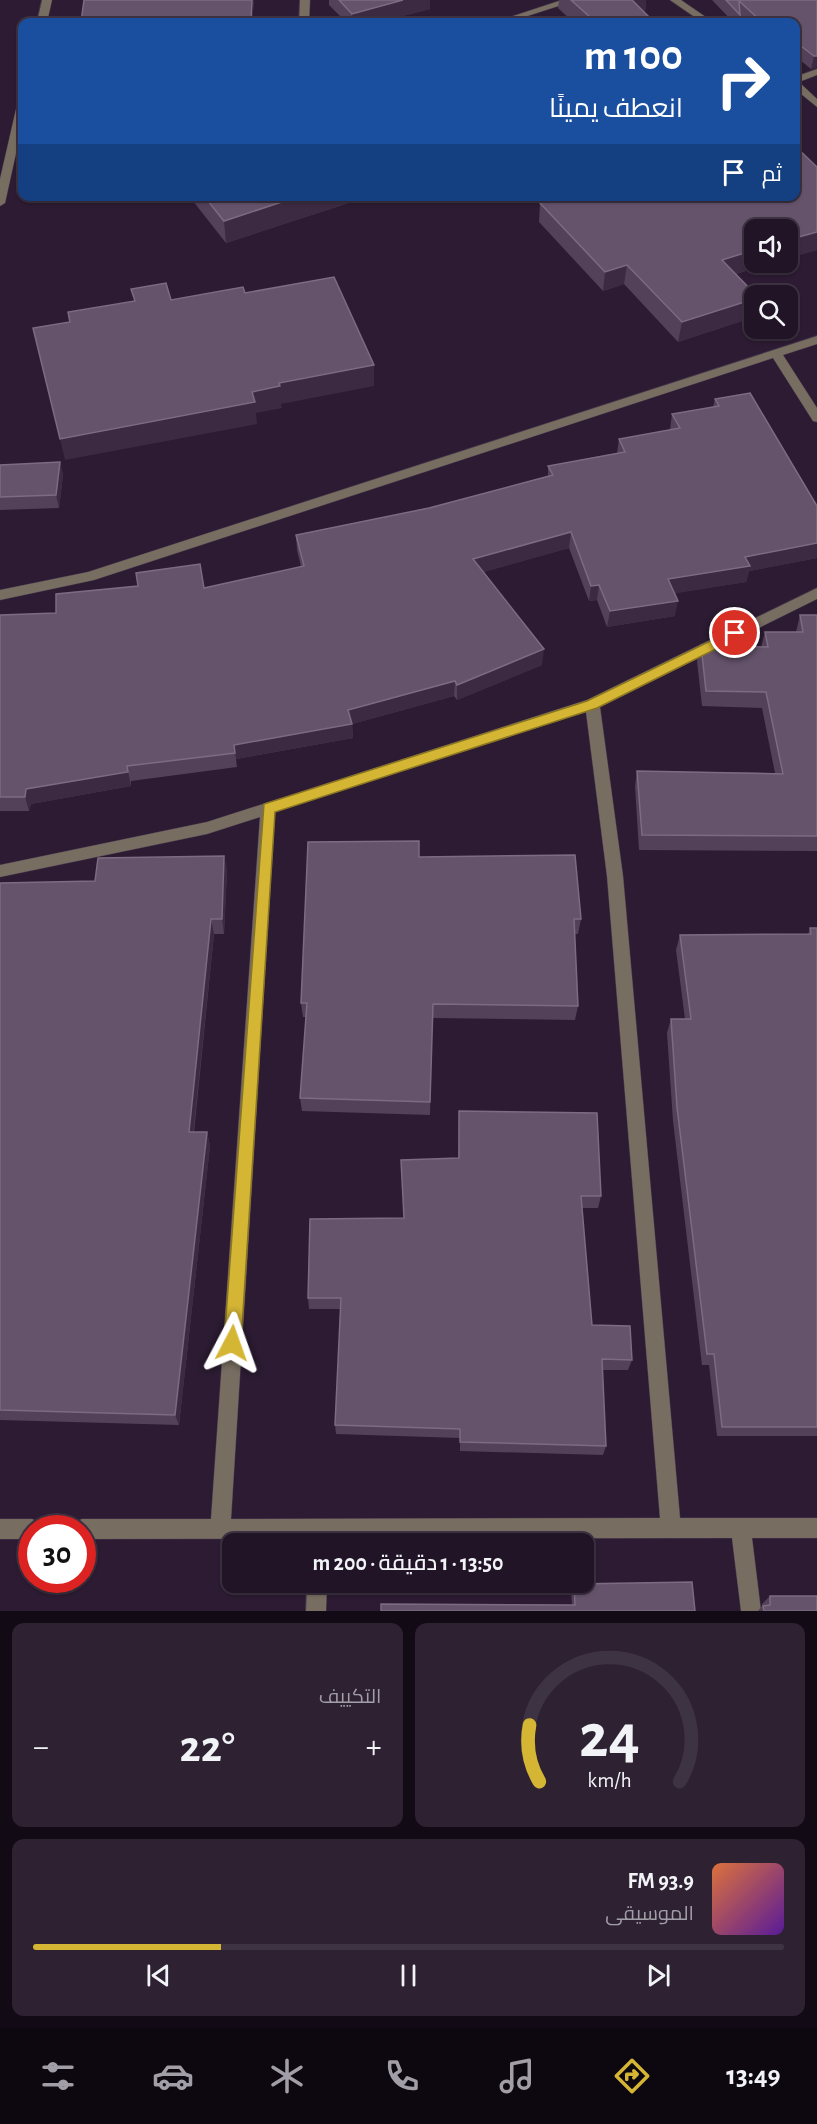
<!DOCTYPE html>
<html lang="ar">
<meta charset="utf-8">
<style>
body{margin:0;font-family:"Alegreya Sans",Cairo,sans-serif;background:#2d2132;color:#f1f3f6;direction:rtl;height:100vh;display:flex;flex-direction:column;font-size:22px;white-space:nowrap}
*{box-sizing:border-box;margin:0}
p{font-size:20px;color:#a29ea7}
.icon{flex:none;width:33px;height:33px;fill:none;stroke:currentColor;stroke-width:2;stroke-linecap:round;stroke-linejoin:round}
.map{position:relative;height:1611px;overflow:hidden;direction:ltr}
.panel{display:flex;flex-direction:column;gap:12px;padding:12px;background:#120b15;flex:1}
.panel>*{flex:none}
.guide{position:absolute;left:18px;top:18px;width:782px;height:183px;border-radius:12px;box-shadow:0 2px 4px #0004,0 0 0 2px #3e3343;direction:rtl;background:#1a4fa0;color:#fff;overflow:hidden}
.controls{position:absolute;left:744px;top:219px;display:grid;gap:12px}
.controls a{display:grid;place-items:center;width:54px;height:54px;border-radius:12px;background:#211426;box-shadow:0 2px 4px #0004,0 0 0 2px #3e3343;font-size:30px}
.speed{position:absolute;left:18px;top:1515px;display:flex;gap:12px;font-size:30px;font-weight:700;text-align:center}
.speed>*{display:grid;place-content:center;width:78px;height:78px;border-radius:50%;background:#211426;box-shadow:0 2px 4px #0004,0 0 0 2px #3e3343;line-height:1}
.speed .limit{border:9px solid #d22;background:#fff;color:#111}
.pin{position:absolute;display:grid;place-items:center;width:51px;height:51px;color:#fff;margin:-26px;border:3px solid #fff;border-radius:50%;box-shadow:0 2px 6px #0007}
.me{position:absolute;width:66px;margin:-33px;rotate:4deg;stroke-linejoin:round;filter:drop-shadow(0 0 4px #0008)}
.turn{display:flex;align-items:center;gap:21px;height:126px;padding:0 18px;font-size:27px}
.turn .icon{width:78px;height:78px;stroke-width:2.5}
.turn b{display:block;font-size:42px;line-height:51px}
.then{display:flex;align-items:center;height:57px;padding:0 18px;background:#0003;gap:12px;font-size:22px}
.big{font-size:45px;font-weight:600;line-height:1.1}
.panel .card{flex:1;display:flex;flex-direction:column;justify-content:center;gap:9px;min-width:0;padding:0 21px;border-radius:12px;background:#2d2132}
.panel .dial{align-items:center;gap:0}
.dial svg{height:156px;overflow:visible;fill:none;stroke:#3e3343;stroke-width:7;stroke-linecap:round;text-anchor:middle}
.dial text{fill:#f1f3f6;stroke:none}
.song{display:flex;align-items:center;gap:18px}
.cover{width:72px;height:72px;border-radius:9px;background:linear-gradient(135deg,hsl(20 70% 55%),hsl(270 70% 35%))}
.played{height:6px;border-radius:3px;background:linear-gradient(90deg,#d5b534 25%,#3e3343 25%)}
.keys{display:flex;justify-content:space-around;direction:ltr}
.heat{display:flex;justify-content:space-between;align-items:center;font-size:33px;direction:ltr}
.panel .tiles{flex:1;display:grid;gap:12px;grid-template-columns:1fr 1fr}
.card:last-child{grid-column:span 2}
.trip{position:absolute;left:222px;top:1533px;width:372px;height:60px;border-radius:12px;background:#211426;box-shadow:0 2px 4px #0004,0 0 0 2px #3e3343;font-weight:600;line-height:60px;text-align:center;direction:rtl}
.tabs{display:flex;height:96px;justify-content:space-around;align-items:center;background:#0d080f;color:#a29ea7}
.tabs .icon{width:42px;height:42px}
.tabs .on{color:#d5b534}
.tabs b{font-size:27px;color:#f1f3f6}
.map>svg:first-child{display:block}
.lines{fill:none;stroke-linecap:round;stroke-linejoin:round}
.minor-casing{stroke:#48384e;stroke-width:1}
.minor{fill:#776d61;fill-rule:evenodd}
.wall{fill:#534159}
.shaded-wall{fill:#3c2a42}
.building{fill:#65536b;stroke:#7c6b81;stroke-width:1.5}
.route{fill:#d5b534;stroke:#8a7622;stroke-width:1.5}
</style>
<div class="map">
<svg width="817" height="1611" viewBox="0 0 817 1611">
<rect width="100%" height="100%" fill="#2c1b32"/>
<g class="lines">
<defs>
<g id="minor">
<path d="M 42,0 L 52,0 L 47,22 L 37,22 Z"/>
<path d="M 300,0 L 310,0 L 309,22 L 299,22 Z"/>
<path d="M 562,0 L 577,0 L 509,22 L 495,22 Z"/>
<path d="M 670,0 L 681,0 L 713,22 L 702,22 Z"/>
<path d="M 817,69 L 817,75 L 799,82 L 817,99 L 817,107 L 795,89 L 795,77 Z"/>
<path d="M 22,102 L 22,126 L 5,203 L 0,206 L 0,179 L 17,105 Z"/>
<path d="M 817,336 L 817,344 L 783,355 L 817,408 L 817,422 L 813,421 L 773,358 L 94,580 L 0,600 L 0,590 L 88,572 Z"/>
<path d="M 817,588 L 817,599 L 600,707 L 623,876 L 680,1518 L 817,1518 L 817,1538 L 752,1538 L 761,1611 L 741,1611 L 732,1538 L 82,1539 L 82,1528 L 72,1528 L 75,1522 L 82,1519 L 211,1519 L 260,817 L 207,834 L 0,877 L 0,865 L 207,822 L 587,700 ZM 586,712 L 607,876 L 660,1518 L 231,1519 L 275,812 Z"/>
<path d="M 0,1519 L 32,1519 L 39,1522 L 42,1528 L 32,1528 L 32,1539 L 0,1539 Z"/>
<path d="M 307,1582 L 327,1582 L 326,1611 L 306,1611 Z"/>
</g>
</defs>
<use href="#minor" class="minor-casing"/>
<use href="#minor" class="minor"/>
</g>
<g class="wall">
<path d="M 84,0 L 254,0 L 252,22 L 81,22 Z"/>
<path d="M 329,0 L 430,0 L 430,9 L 379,22 L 346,22 L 329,5 Z"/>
<path d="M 559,0 L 646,0 L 645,13 L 573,22 L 558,8 Z"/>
<path d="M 712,0 L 817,0 L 817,67 L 811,69 L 795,56 L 795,22 L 746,22 L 739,16 L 738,22 L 733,22 Z"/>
<path d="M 817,167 L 817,250 L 788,258 L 788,230 L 754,262 L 774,262 L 736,274 L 754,296 L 754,317 L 678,342 L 624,284 L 603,291 L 539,222 L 540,203 Z"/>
<path d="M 189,196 L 370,196 L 226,243 Z"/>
<path d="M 715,399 L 817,506 L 817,558 L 749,571 L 746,582 L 674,593 L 675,616 L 607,627 L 597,600 L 589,601 L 569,548 L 483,572 L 542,665 L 457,700 L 454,696 L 352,724 L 353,738 L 236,759 L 237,767 L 131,781 L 131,786 L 31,804 L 29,811 L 0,811 L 0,615 L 56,613 L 204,588 L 301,567 L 297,550 L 296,535 L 429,508 L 548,476 L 548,466 L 617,453 L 619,439 L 670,430 L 672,414 L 713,407 Z"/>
<path d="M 60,462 L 63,475 L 59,508 L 0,510 L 0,465 Z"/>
<path d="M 800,615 L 817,615 L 817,851 L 639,850 L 635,786 L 637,771 L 775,773 L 762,708 L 702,706 L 697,661 L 701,645 L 761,647 L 765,632 L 796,632 Z"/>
<path d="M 224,856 L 227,871 L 224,934 L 214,934 L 194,1132 L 207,1132 L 210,1146 L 179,1425 L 0,1420 L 0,883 L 95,881 Z"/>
<path d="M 419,857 L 581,919 L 578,934 L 575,934 L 578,1006 L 575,1020 L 432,1018 L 430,1115 L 302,1111 L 300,1098 L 306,1017 L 303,1017 L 301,1003 Z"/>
<path d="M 810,928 L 817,928 L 817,1436 L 717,1436 L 709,1365 L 702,1365 L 673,1121 L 667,1033 L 671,1019 L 685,1019 L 676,950 L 680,935 L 808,934 Z"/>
<path d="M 459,1111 L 601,1196 L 598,1208 L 582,1208 L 592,1325 L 632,1360 L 628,1370 L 602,1370 L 606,1446 L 603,1455 L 460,1451 L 460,1438 L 336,1434 L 335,1425 L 341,1309 L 309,1309 L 308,1298 L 404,1218 L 401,1160 L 458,1158 Z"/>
<path d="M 574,1584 L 695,1611 L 572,1605 L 571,1592 Z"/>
<path d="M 770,1596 L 817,1611 L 758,1611 L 762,1606 L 762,1604 Z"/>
</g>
<g class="shaded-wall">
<path d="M 252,0 L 254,0 L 252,22 L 251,22 Z"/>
<path d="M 403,0 L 430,0 L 430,9 L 379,22 L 352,22 L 352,14 Z"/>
<path d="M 631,0 L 646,0 L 645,13 Z"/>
<path d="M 814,56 L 817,56 L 817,67 L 811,69 Z"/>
<path d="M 300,196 L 370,196 L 226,243 L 224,221 Z"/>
<path d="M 817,232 L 817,250 L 788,258 L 788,240 Z"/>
<path d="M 754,250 L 754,262 L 774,262 L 719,279 L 722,260 Z"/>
<path d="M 627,265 L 624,284 L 603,291 L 605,272 Z"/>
<path d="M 754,299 L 754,317 L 678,342 L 682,322 Z"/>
<path d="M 374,365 L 374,386 L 281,404 L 282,408 L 256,413 L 257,424 L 65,460 L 60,439 L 252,392 L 279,383 Z"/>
<path d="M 60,462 L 63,475 L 59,508 L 56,495 Z"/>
<path d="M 571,532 L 569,548 L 473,575 L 473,559 Z"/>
<path d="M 817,543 L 817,558 L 749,571 L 746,582 L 666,595 L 668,579 L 745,557 Z"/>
<path d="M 599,585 L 597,600 L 589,601 L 591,586 Z"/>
<path d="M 678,601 L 675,616 L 607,627 L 610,611 Z"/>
<path d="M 544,649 L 542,665 L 457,700 L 457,685 Z"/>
<path d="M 455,681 L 454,696 L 352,724 L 353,738 L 236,759 L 234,745 L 348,710 Z"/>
<path d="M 127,766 L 131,786 L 31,804 L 29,811 L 25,797 L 26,789 Z"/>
<path d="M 224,856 L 227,871 L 224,934 L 222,919 Z"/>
<path d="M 211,919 L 214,934 L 192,1145 L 189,1132 Z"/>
<path d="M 207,1132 L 210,1146 L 179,1425 L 175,1415 Z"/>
</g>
<g class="building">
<path d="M 84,0 L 252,0 L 251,19 L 240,20 L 240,22 L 81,22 Z"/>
<path d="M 339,0 L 403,0 L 352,14 Z"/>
<path d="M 571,0 L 632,0 L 654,22 L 573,22 L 591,18 Z"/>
<path d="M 726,0 L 817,0 L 817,56 L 814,56 L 797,43 L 795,43 L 795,22 L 762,22 L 739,1 L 740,15 Z"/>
<path d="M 795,146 L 817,167 L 817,232 L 788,240 L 788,230 L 754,230 L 754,250 L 722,260 L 757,296 L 754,296 L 754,299 L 682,322 L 627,265 L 605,272 L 540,203 L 561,196 L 795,196 Z"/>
<path d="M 204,196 L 300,196 L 224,221 Z"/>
<path d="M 334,277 L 374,365 L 279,383 L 280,386 L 252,392 L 255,402 L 60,439 L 33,328 L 70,322 L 68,312 L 135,301 L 131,289 L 166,283 L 171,300 L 243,287 L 245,293 Z"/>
<path d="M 750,393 L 817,506 L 817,543 L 745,557 L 750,566 L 668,579 L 678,601 L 610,611 L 599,585 L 591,586 L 571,532 L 473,559 L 544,649 L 457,685 L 455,681 L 348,710 L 352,724 L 234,745 L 235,753 L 127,766 L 128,772 L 26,789 L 25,797 L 0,797 L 0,615 L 56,613 L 56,594 L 138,586 L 136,573 L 200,564 L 204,588 L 304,566 L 296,535 L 429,508 L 553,475 L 548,466 L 625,452 L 619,439 L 680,428 L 672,414 L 719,406 L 715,399 Z"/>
<path d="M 60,462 L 56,495 L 0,497 L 0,465 Z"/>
<path d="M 800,615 L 817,615 L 817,836 L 642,835 L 637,771 L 783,774 L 766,692 L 706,691 L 701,645 L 768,647 L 765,632 L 803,632 Z"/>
<path d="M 419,841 L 419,857 L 575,855 L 581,919 L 574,919 L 578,1006 L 433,1004 L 430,1102 L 300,1098 L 307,1003 L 301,1003 L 308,842 Z"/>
<path d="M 224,856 L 222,919 L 211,919 L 189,1132 L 207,1132 L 175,1415 L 0,1410 L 0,883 L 95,881 L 98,858 Z"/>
<path d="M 810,928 L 817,928 L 817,1427 L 722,1427 L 714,1354 L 707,1354 L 677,1107 L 671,1019 L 691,1019 L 680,935 L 811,934 Z"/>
<path d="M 459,1111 L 597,1113 L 601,1196 L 581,1196 L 592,1325 L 630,1326 L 632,1360 L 602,1359 L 606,1446 L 460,1442 L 460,1429 L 335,1425 L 341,1298 L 308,1298 L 310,1219 L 404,1218 L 401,1160 L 459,1158 Z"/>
<path d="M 692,1582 L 695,1611 L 381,1611 L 381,1604 L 575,1605 L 574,1584 Z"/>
<path d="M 770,1596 L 817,1596 L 817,1611 L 764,1611 L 763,1606 L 770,1605 Z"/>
</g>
<path class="route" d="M 735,629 L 741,633 L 740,637 L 597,708 L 275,812 L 241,1343 L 238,1349 L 232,1351 L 226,1349 L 224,1343 L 264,804 L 587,701 Z"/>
</svg>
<div class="controls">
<a><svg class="icon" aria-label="sound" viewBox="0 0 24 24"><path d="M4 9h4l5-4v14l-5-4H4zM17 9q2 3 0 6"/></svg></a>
<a><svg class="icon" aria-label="search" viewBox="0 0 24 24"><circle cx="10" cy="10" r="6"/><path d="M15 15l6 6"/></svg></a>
</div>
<div class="speed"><div class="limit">30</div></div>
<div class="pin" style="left:735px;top:633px;background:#d93025"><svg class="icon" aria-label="arrive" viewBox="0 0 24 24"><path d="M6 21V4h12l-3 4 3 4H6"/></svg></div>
<svg class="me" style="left:232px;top:1343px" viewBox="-20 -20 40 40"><path d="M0-17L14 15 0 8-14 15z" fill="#d5b534" stroke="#fff" stroke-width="4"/></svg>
<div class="trip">13:50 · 1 دقيقة · 200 m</div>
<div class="guide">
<div class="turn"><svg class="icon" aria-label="right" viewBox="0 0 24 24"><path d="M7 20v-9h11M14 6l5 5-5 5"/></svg><div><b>100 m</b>انعطف يمينًا</div></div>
<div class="then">ثم<svg class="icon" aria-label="arrive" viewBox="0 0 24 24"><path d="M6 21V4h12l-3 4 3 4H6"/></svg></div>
</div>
</div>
<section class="panel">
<div class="tiles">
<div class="card dial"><svg viewBox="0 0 100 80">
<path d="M14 69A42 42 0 1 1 86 69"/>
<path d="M14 69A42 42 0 0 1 9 40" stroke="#d5b534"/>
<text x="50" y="56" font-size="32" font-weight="700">24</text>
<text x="50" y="72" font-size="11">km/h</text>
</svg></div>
<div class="card"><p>التكييف</p>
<div class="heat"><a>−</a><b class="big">22°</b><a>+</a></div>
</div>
<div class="card">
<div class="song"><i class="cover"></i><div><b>93.9 FM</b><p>الموسيقى</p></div></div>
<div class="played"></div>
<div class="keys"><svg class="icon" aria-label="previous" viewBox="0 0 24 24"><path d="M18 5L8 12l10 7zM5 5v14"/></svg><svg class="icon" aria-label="pause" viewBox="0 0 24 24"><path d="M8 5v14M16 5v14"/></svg><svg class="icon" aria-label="next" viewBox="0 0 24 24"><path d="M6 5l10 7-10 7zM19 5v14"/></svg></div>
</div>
</div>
</section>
<nav class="tabs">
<b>13:49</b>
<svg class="icon on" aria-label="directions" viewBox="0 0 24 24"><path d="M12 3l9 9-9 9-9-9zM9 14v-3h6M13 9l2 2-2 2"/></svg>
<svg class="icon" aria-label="music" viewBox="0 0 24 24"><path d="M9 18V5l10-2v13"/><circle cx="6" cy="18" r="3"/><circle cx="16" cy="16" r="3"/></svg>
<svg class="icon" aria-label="phone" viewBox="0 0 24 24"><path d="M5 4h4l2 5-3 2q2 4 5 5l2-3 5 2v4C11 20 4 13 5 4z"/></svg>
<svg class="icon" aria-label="climate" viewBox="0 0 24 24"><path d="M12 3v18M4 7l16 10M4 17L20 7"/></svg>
<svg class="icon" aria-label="car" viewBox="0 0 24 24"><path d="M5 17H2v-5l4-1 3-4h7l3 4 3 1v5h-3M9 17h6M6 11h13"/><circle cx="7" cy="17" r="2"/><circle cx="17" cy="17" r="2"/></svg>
<svg class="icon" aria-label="filters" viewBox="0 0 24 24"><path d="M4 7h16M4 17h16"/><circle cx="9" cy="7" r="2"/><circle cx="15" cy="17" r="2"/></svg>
</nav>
